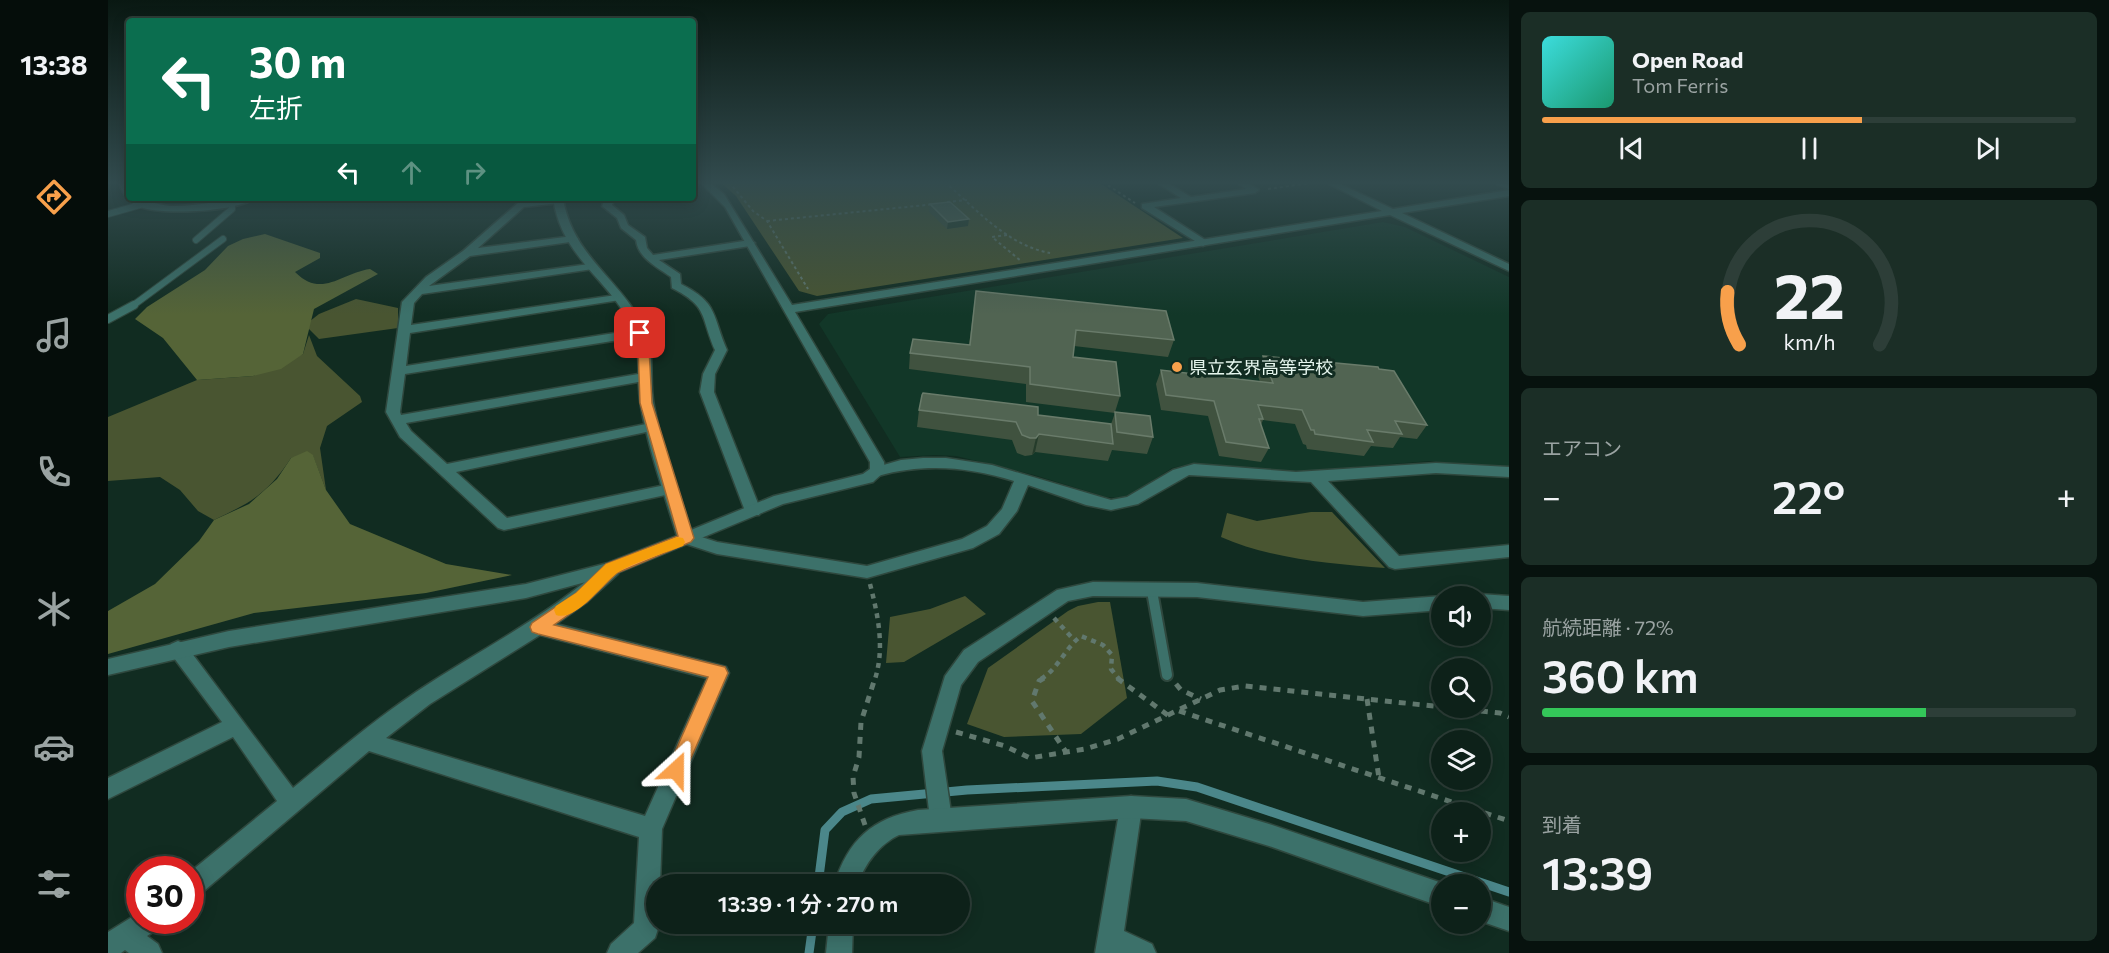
<!DOCTYPE html>
<html lang="ja">
<meta charset="utf-8">
<style>
body{margin:0;font-family:Commissioner,"Noto Sans JP",sans-serif;background:#1b2e26;color:#f1f3f6;height:100vh;display:flex;flex-direction:column;font-size:22px;white-space:nowrap}
*{box-sizing:border-box;margin:0}
p{font-size:20px;color:#9aa3a2}
.icon{flex:none;width:33px;height:33px;fill:none;stroke:currentColor;stroke-width:2;stroke-linecap:round;stroke-linejoin:round}
.map{position:relative;flex:1;overflow:hidden}
.details{display:flex;flex-direction:column;gap:12px;padding:12px;background:#07120e;width:600px}
.details>*{flex:none}
.hud{position:absolute;left:18px;top:18px;width:570px;height:183px;border-radius:6px;box-shadow:0 3px 15px #0003,0 0 0 2px #2d3e38;background:#0b6e4f;color:#fff;overflow:hidden}
.fabs{position:absolute;left:1323px;top:586px;display:grid;gap:12px}
.fabs a{display:grid;place-items:center;width:60px;height:60px;border-radius:50%;background:#0d2119;box-shadow:0 3px 15px #0003,0 0 0 2px #2d3e38;font-size:30px}
.speed{position:absolute;left:18px;top:856px;display:flex;gap:12px;font-size:30px;font-weight:700;text-align:center}
.speed>*{display:grid;place-content:center;width:78px;height:78px;border-radius:50%;background:#0d2119;box-shadow:0 3px 15px #0003,0 0 0 2px #2d3e38;line-height:1}
.speed .limit{border:9px solid #d22;background:#fff;color:#111}
.pin{position:absolute;display:grid;place-items:center;width:51px;height:51px;color:#fff;margin:-26px;border-radius:12px;box-shadow:0 3px 9px #0006}
.me{position:absolute;width:66px;margin:-33px;rotate:24deg;stroke-linejoin:round;filter:drop-shadow(0 0 4px #0008)}
.turn{display:flex;align-items:center;gap:21px;height:126px;padding:0 24px;font-size:27px}
.turn .icon{width:78px;height:78px;stroke-width:2.5}
.turn b{display:block;font-size:42px;line-height:51px}
.lanes{display:flex;align-items:center;height:57px;padding:0 24px;background:#0003;justify-content:center;gap:30px;direction:ltr}
.lanes .off{opacity:.35}
.big{font-size:45px;font-weight:600;line-height:1.1}
.details .widget{flex:1;display:flex;flex-direction:column;justify-content:center;gap:9px;min-width:0;padding:0 21px;border-radius:9px;background:#1b2e26}
.details .dial{align-items:center;gap:0}
.dial svg{height:156px;overflow:visible;fill:none;stroke:#2d3e38;stroke-width:7;stroke-linecap:round;text-anchor:middle}
.dial text{fill:#f1f3f6;stroke:none}
.song{display:flex;align-items:center;gap:18px}
.cover{width:72px;height:72px;border-radius:9px;background:linear-gradient(135deg,hsl(180 70% 55%),hsl(160 70% 35%))}
.played{height:6px;border-radius:3px;background:linear-gradient(90deg,#f8a04b 60%,#2d3e38 60%)}
.keys{display:flex;justify-content:space-around;direction:ltr}
.heat{display:flex;justify-content:space-between;align-items:center;font-size:33px;direction:ltr}
.charge{height:9px;border-radius:4px;background:linear-gradient(90deg,#34c759 72%,#2d3e38 0)}
.trip{position:absolute;left:538px;top:874px;width:324px;height:60px;border-radius:30px;background:#0d2119;box-shadow:0 3px 15px #0003,0 0 0 2px #2d3e38;font-weight:600;line-height:60px;text-align:center}
main{display:flex;flex:1;min-height:0}
.tabs{display:flex;flex-direction:column;width:108px;justify-content:space-around;align-items:center;background:#050d0a;color:#9aa3a2}
.tabs .icon{width:42px;height:42px}
.tabs .active{color:#f8a04b}
.tabs b{font-size:27px;color:#f1f3f6}
.map>svg:first-child{display:block}
.built{fill:#123728}
.green{fill:#495531}
.forest{fill:#556437}
.lines{fill:none;stroke-linecap:round;stroke-linejoin:round}
.stream{stroke:#4b878a;stroke-width:9}
.service-far2-casing{stroke:#2f483e;stroke-width:8}
.service-far1-casing{stroke:#2f483e;stroke-width:10}
.service-casing{stroke:#2f483e;stroke-width:14}
.minor-casing{stroke:#2f483e;stroke-width:3}
.tertiary-casing{stroke:#2f483e;stroke-width:3}
.path-far2{stroke:#61786e;stroke-width:2;stroke-dasharray:3 3;stroke-linecap:butt}
.path-far1{stroke:#61786e;stroke-width:4.5;stroke-dasharray:5 5;stroke-linecap:butt}
.path{stroke:#61786e;stroke-width:5;stroke-dasharray:7 7;stroke-linecap:butt}
.service-far2{stroke:#3c716a;stroke-width:6}
.service-far1{stroke:#3c716a;stroke-width:8}
.service{stroke:#3c716a;stroke-width:10}
.minor{fill:#3c716a;fill-rule:evenodd}
.tertiary{fill:#3c716a;fill-rule:evenodd}
.wall{fill:#40523f}
.shaded-wall{fill:#253c2b}
.building{fill:#516452;stroke:#697b6a;stroke-width:1.5}
.route{fill:#f8a04b;stroke:#a16831;stroke-width:1.5}
.slow{fill:#f59e0b}
.poi-dot{fill:#f8a04b;stroke:#112c21;stroke-width:2}
.labels{text-anchor:middle;dominant-baseline:central;stroke-width:6;stroke-linejoin:round;paint-order:stroke}
.poi-label{font-size:18px;fill:#e6f6ee;stroke:#112c21;text-anchor:start}
</style>
<main>
<nav class="tabs">
<b>13:38</b>
<svg class="icon active" aria-label="directions" viewBox="0 0 24 24"><path d="M12 3l9 9-9 9-9-9zM9 14v-3h6M13 9l2 2-2 2"/></svg>
<svg class="icon" aria-label="music" viewBox="0 0 24 24"><path d="M9 18V5l10-2v13"/><circle cx="6" cy="18" r="3"/><circle cx="16" cy="16" r="3"/></svg>
<svg class="icon" aria-label="phone" viewBox="0 0 24 24"><path d="M5 4h4l2 5-3 2q2 4 5 5l2-3 5 2v4C11 20 4 13 5 4z"/></svg>
<svg class="icon" aria-label="climate" viewBox="0 0 24 24"><path d="M12 3v18M4 7l16 10M4 17L20 7"/></svg>
<svg class="icon" aria-label="car" viewBox="0 0 24 24"><path d="M5 17H2v-5l4-1 3-4h7l3 4 3 1v5h-3M9 17h6M6 11h13"/><circle cx="7" cy="17" r="2"/><circle cx="17" cy="17" r="2"/></svg>
<svg class="icon" aria-label="filters" viewBox="0 0 24 24"><path d="M4 7h16M4 17h16"/><circle cx="9" cy="7" r="2"/><circle cx="15" cy="17" r="2"/></svg>
</nav>
<div class="map">
<svg width="1401" height="953" viewBox="0 0 1401 953">
<rect width="100%" height="100%" fill="#112c21"/>
<path class="built" d="M 1275,222 L 1297,227 L 1401,277 L 1401,468 L 1322,461 L 1183,472 L 1083,464 L 1064,468 L 1023,495 L 1012,498 L 998,497 L 926,475 L 848,456 L 827,455 L 792,457 L 711,324 L 720,314 Z"/>
<g class="green">
<path d="M 612,182 L 990,182 L 1075,238 L 709,296 L 691,291 L 628,196 Z"/>
<path d="M 248,299 L 290,308 L 290,328 L 211,339 L 197,325 L 211,314 Z"/>
<path d="M 201,335 L 209,356 L 252,396 L 254,402 L 219,426 L 212,448 L 218,490 L 205,456 L 183,458 C 160,493 144,502 106,520 L 90,511 L 72,490 L 52,477 L 0,481 L 0,417 L 89,380 L 145,376 L 195,354 Z"/>
<path d="M 1203,512 L 1224,512 L 1277,568 C 1223,564 1163,559 1113,537 L 1119,513 L 1149,521 Z"/>
<path d="M 857,596 L 878,614 L 796,662 L 778,663 L 782,617 L 822,609 Z"/>
<path d="M 990,602 L 1002,602 L 1019,698 L 973,734 L 896,737 L 859,724 L 880,668 L 960,611 L 970,606 Z"/>
</g>
<g class="forest">
<path d="M 157,234 L 212,253 L 212,258 L 187,272 C 214,299 233,273 262,269 L 270,274 L 206,309 L 195,354 L 173,369 L 145,376 L 89,380 L 55,338 L 27,319 L 39,307 L 97,270 L 120,246 L 135,239 Z"/>
<path d="M 199,451 L 205,455 L 218,490 L 242,524 L 338,564 L 404,575 L 318,593 L 146,613 L 0,654 L 0,611 L 47,584 L 91,541 L 106,520 L 141,504 L 169,479 L 183,458 Z"/>
</g>
<g class="lines">
<g class="stream">
<path d="M 710,885 L 717,830 L 734,812 L 763,799 L 859,790 L 1049,781 L 1089,787 L 1401,892"/>
<path d="M 701,953 L 705,924"/>
</g>
<defs>
<g id="service-far2">
<path d="M 0,214 L 32,205"/>
<path d="M 88,240 L 124,209 L 124,204"/>
<path d="M 23,307 L 115,239"/>
</g>
<path id="service-far1" d="M 0,319 L 26,305"/>
<path id="service" d="M 1044,591 L 1059,675"/>
<g id="minor">
<path d="M 10,182 L 18,182 L 21,186 L 21,198 C 35,198 48,205 62,206 C 91,207 119,198 148,198 C 128,212 51,216 29,206 C 18,201 15,192 10,182 Z"/>
<path d="M 1048,182 L 1058,182 L 1083,197 L 1138,189 L 1128,182 L 1139,182 L 1151,190 L 1147,193 L 1046,207 L 1099,241 L 1100,243 L 1095,246 L 1034,208 L 1034,204 L 1073,198 Z"/>
<path d="M 1387,182 L 1401,183 L 1401,189 L 1388,184 Z"/>
<path d="M 449,198 L 454,201 L 452,203 L 416,207 L 370,248 L 465,236 L 470,239 L 469,241 L 362,256 L 321,286 L 481,264 L 485,265 L 485,269 L 314,294 L 306,303 L 303,325 L 508,295 L 514,298 L 512,300 L 302,333 L 298,366 L 532,329 L 536,330 L 536,336 L 297,374 L 292,412 L 293,415 L 536,373 L 541,374 L 542,377 L 541,380 L 536,381 L 298,423 L 303,431 L 339,464 L 543,423 L 550,427 L 543,431 L 348,472 L 399,518 L 562,484 L 570,489 L 562,494 L 396,530 L 390,528 L 292,437 L 278,412 L 294,302 L 318,277 L 355,251 L 410,203 Z"/>
<path d="M 497,198 L 507,198 L 504,205 L 516,215 L 520,225 L 537,237 L 539,248 L 545,255 L 642,240 L 647,243 L 642,246 L 551,260 L 572,274 L 573,284 C 611,303 604,316 619,350 L 607,374 L 606,392 L 653,511 L 651,515 L 639,515 L 637,511 L 592,392 L 595,374 L 607,350 C 592,316 601,307 564,288 L 563,277 C 549,267 530,258 528,240 L 513,228 L 509,218 L 494,206 Z"/>
<path d="M 815,458 L 838,458 L 884,465 L 1003,500 L 1019,497 L 1065,470 L 1086,464 L 1188,472 L 1328,463 L 1401,467 L 1401,477 L 1328,473 L 1220,481 L 1291,556 L 1401,545 L 1401,557 L 1287,569 L 1281,567 L 1203,482 L 1081,475 L 1030,504 L 1003,510 L 978,505 L 920,485 L 909,511 L 891,534 L 865,548 L 759,578 L 609,554 L 572,542 L 570,538 L 572,534 L 578,532 L 609,542 L 759,566 L 854,539 L 879,526 L 894,509 L 906,481 C 860,467 817,463 770,476 L 763,471 L 765,468 L 793,460 Z"/>
<path d="M 504,563 L 510,564 L 512,569 L 510,574 L 479,602 L 448,624 L 611,665 L 618,667 L 621,673 L 554,829 L 552,885 L 549,885 L 550,929 L 547,938 L 530,953 L 499,953 L 503,944 L 526,923 L 531,837 L 261,751 L 90,896 L 82,900 L 82,872 L 169,801 L 125,737 L 0,799 L 0,778 L 114,722 L 63,654 L 61,649 L 63,644 L 70,641 L 77,644 L 185,788 C 225,755 265,721 308,692 C 373,649 439,617 498,564 ZM 432,635 L 599,678 L 537,816 L 278,738 L 322,704 Z"/>
<path d="M 985,582 L 1089,583 L 1255,602 L 1334,596 L 1337,597 L 1334,597 L 1334,610 L 1255,616 L 1089,597 L 985,596 L 960,601 L 870,662 L 853,685 L 834,751 L 844,819 L 841,827 L 833,830 L 825,827 L 822,819 L 814,751 L 837,676 L 856,650 L 949,590 Z"/>
<path d="M 1372,594 L 1401,596 L 1401,610 L 1372,608 L 1372,597 L 1365,597 Z"/>
<path d="M 1023,796 L 1031,799 L 1034,807 L 1016,931 L 1044,944 L 1048,953 L 987,953 L 1012,807 L 1015,799 Z"/>
<path d="M 32,912 L 32,921 L 51,921 L 48,930 L 39,936 L 50,944 L 54,953 L 21,953 L 17,950 L 13,953 L 0,953 L 0,932 Z"/>
</g>
<g id="tertiary">
<path d="M 592,182 L 601,182 L 616,194 L 684,305 L 1274,211 L 1217,182 L 1228,182 L 1285,209 L 1401,190 L 1401,196 L 1294,213 L 1401,264 L 1401,271 L 1282,215 L 687,312 L 776,462 L 777,471 L 765,482 L 675,504 L 504,575 L 418,598 L 121,647 L 0,675 L 0,659 L 121,631 L 418,584 L 500,563 L 569,536 C 556,493 541,451 533,407 C 528,383 534,357 526,334 C 508,282 454,262 445,198 L 455,198 C 464,258 517,281 538,333 C 547,356 541,383 546,406 C 554,448 570,489 583,530 L 666,496 L 755,474 L 762,469 L 762,462 L 617,207 Z"/>
<path d="M 1023,796 L 1078,799 L 1161,824 L 1334,883 L 1339,885 L 1334,885 L 1334,907 L 1161,846 L 1078,821 L 1023,818 L 791,835 C 772,844 756,864 750,885 L 726,885 C 740,840 764,818 810,810 Z"/>
<path d="M 1372,897 L 1401,907 L 1401,931 L 1372,921 Z"/>
<path d="M 721,924 L 745,924 L 744,953 L 718,953 Z"/>
</g>
</defs>
<use href="#service-far2" class="service-far2-casing"/>
<use href="#service-far1" class="service-far1-casing"/>
<use href="#service" class="service-casing"/>
<use href="#minor" class="minor-casing"/>
<use href="#tertiary" class="tertiary-casing"/>
<g class="path-far2">
<path d="M 621,182 L 645,211 L 659,221 L 700,289"/>
<path d="M 837,182 C 869,210 899,245 942,253"/>
<path d="M 995,182 L 1027,203"/>
<path d="M 1160,189 L 1209,182"/>
<path d="M 839,202 L 859,200"/>
<path d="M 659,221 L 828,204"/>
<path d="M 899,235 L 884,237 L 913,261"/>
</g>
<g class="path-far1">
<path d="M 762,584 C 770,615 777,648 767,679"/>
<path d="M 946,618 L 966,640"/>
<path d="M 933,679 C 951,668 957,648 973,636 L 995,645 L 1004,655 L 1003,669 L 1011,679"/>
</g>
<g class="path">
<path d="M 936,678 L 931,681 L 924,701 L 958,752"/>
<path d="M 1009,678 L 1061,716"/>
<path d="M 1068,684 L 1073,690 L 1093,699"/>
<path d="M 1259,699 L 1271,778"/>
<path d="M 1345,708 L 1392,713 L 1401,717"/>
<path d="M 1071,711 L 1401,821"/>
<path d="M 848,732 L 897,746 L 922,758 L 977,749 L 1010,739 L 1112,690 L 1137,686 L 1334,707"/>
<path d="M 757,825 L 746,793 L 745,777 L 751,757 L 753,722 L 767,678"/>
</g>
<use href="#service-far2" class="service-far2"/>
<use href="#service-far1" class="service-far1"/>
<use href="#service" class="service"/>
<use href="#minor" class="minor"/>
<use href="#tertiary" class="tertiary"/>
</g>
<g class="wall">
<path d="M 822,204 L 860,226 L 839,229 L 821,212 Z"/>
<path d="M 868,291 L 1066,340 L 1060,357 L 966,346 L 965,357 L 1012,396 L 1007,412 L 1045,437 L 1039,454 L 1004,450 L 1000,461 L 927,452 L 924,455 L 917,456 L 909,453 L 904,440 L 809,427 L 811,410 L 930,415 L 1003,424 L 1007,413 L 918,402 L 918,384 L 801,369 L 802,353 L 861,345 Z"/>
<path d="M 1155,356 L 1271,369 L 1319,425 L 1309,439 L 1292,437 L 1285,448 L 1263,446 L 1256,456 L 1199,449 L 1198,445 L 1195,444 L 1187,424 L 1155,420 L 1153,425 L 1161,448 L 1153,462 L 1111,456 L 1100,416 L 1053,410 L 1048,384 L 1053,370 L 1152,382 L 1148,370 Z"/>
</g>
<g class="shaded-wall">
<path d="M 861,219 L 860,226 L 839,229 L 840,222 Z"/>
<path d="M 931,434 L 927,452 L 924,455 L 928,438 Z"/>
</g>
<g class="building">
<path d="M 842,202 L 861,219 L 840,222 L 822,204 Z"/>
<path d="M 868,291 L 1058,311 L 1066,340 L 968,330 L 965,357 L 1008,362 L 1012,396 L 922,384 L 922,367 L 802,353 L 805,339 L 862,345 Z"/>
<path d="M 1155,356 L 1270,367 L 1271,369 L 1286,371 L 1319,425 L 1287,421 L 1294,434 L 1259,430 L 1265,442 L 1207,434 L 1206,430 L 1203,430 L 1194,410 L 1150,405 L 1155,419 L 1151,419 L 1161,448 L 1118,442 L 1106,401 L 1058,395 L 1053,370 L 1165,383 Z"/>
<path d="M 815,393 L 930,407 L 930,415 L 1003,424 L 1005,444 L 931,434 L 928,438 L 922,438 L 914,435 L 908,422 L 811,410 L 814,395 Z"/>
<path d="M 1007,412 L 1042,416 L 1045,437 L 1009,432 Z"/>
</g>
<linearGradient id="sky" x2="0" y2="1"><stop stop-color="#091812"/><stop offset="0.58" stop-color="#324b4e"/><stop offset="1" stop-color="#324b4e" stop-opacity="0"/></linearGradient>
<rect width="1401" height="315" fill="url(#sky)"/>
<path class="route" d="M 532,329 L 537,333 L 541,348 L 544,403 L 586,538 L 583,542 L 509,573 L 479,602 L 446,625 L 617,667 L 620,673 L 578,770 L 575,777 L 568,779 L 562,777 L 559,770 L 600,677 L 430,634 L 424,632 L 422,627 L 424,623 L 468,593 L 498,564 L 570,536 L 532,403 L 530,348 L 526,333 Z"/>
<path class="slow" d="M 569,537 L 575,538 L 577,542 L 575,546 C 557,553 524,563 509,573 C 494,584 468,622 448,615 L 446,610 L 448,606 L 468,593 L 498,564 Z"/>
<circle class="poi-dot" cx="1069" cy="367" r="6"/>
<g class="labels">
<g class="poi-label">
<text x="1081" y="367">県立玄界高等学校</text>
</g>
</g>
</svg>
<div class="fabs">
<a><svg class="icon" aria-label="sound" viewBox="0 0 24 24"><path d="M4 9h4l5-4v14l-5-4H4zM17 9q2 3 0 6"/></svg></a>
<a><svg class="icon" aria-label="search" viewBox="0 0 24 24"><circle cx="10" cy="10" r="6"/><path d="M15 15l6 6"/></svg></a>
<a><svg class="icon" aria-label="layers" viewBox="0 0 24 24"><path d="M12 4l9 5-9 5-9-5zM3 14l9 5 9-5"/></svg></a>
<a>+</a>
<a>−</a>
</div>
<div class="speed"><div class="limit">30</div></div>
<div class="pin" style="left:532px;top:333px;background:#d93025"><svg class="icon" aria-label="arrive" viewBox="0 0 24 24"><path d="M6 21V4h12l-3 4 3 4H6"/></svg></div>
<svg class="me" style="left:568px;top:770px" viewBox="-20 -20 40 40"><path d="M0-17L14 15 0 8-14 15z" fill="#f8a04b" stroke="#fff" stroke-width="4"/></svg>
<div class="trip">13:39 · 1 分 · 270 m</div>
<div class="hud">
<div class="turn"><svg class="icon" aria-label="left" viewBox="0 0 24 24"><path d="M17 20v-9H6M10 6l-5 5 5 5"/></svg><div><b>30 m</b>左折</div></div>
<div class="lanes"><svg class="icon" aria-label="left" viewBox="0 0 24 24"><path d="M17 20v-9H6M10 6l-5 5 5 5"/></svg><svg class="icon off" aria-label="ahead" viewBox="0 0 24 24"><path d="M12 20V5M6 11l6-6 6 6"/></svg><svg class="icon off" aria-label="right" viewBox="0 0 24 24"><path d="M7 20v-9h11M14 6l5 5-5 5"/></svg></div>
</div>
</div>
<section class="details">
<div class="widget">
<div class="song"><i class="cover"></i><div><b>Open Road</b><p>Tom Ferris</p></div></div>
<div class="played"></div>
<div class="keys"><svg class="icon" aria-label="previous" viewBox="0 0 24 24"><path d="M18 5L8 12l10 7zM5 5v14"/></svg><svg class="icon" aria-label="pause" viewBox="0 0 24 24"><path d="M8 5v14M16 5v14"/></svg><svg class="icon" aria-label="next" viewBox="0 0 24 24"><path d="M6 5l10 7-10 7zM19 5v14"/></svg></div>
</div>
<div class="widget dial"><svg viewBox="0 0 100 80">
<path d="M14 69A42 42 0 1 1 86 69"/>
<path d="M14 69A42 42 0 0 1 8 42" stroke="#f8a04b"/>
<text x="50" y="56" font-size="32" font-weight="700">22</text>
<text x="50" y="72" font-size="11">km/h</text>
</svg></div>
<div class="widget"><p>エアコン</p>
<div class="heat"><a>−</a><b class="big">22°</b><a>+</a></div>
</div>
<div class="widget"><p>航続距離 · 72%</p><b class="big">360 km</b><div class="charge"></div></div>
<div class="widget"><p>到着</p><b class="big">13:39</b></div>
</section>
</main>
